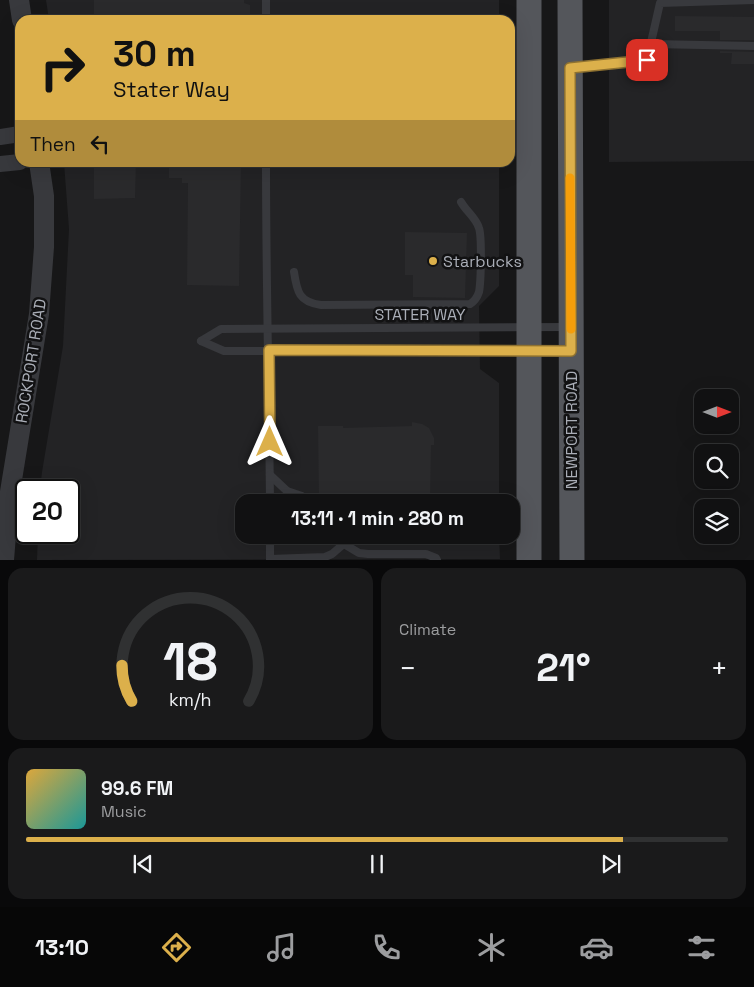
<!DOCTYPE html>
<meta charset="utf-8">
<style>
body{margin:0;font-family:"Space Grotesk",sans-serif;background:#1a1a1b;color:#f1f3f6;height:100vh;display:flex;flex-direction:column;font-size:19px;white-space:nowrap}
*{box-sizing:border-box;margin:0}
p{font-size:16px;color:#9c9d9f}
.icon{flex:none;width:28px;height:28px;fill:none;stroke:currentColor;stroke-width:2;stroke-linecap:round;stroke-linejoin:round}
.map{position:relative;height:560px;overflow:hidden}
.details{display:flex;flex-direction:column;gap:8px;padding:8px;background:#09090a;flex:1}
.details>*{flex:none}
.hud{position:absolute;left:15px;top:15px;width:500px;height:152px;border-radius:15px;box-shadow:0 5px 20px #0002,0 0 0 1px #303132;background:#dcb04b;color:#111;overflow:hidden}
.needle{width:32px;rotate:90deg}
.fabs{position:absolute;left:694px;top:389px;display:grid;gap:10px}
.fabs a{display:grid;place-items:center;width:45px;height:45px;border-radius:10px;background:#111112;box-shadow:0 5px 20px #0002,0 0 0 1px #303132;font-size:25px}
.speed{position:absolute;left:15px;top:479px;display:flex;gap:10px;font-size:25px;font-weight:700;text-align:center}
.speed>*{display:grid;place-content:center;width:65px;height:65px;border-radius:50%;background:#111112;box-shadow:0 5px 20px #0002,0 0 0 1px #303132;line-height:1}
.speed .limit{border:2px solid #111;border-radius:8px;background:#fff;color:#111}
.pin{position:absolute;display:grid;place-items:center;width:42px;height:42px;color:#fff;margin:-21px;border-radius:10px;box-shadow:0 2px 8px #0006}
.me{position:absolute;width:55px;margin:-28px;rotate:0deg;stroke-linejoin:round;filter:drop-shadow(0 0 4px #0008)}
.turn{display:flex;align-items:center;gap:18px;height:105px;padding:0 15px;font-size:22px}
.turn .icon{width:65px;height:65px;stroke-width:2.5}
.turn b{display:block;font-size:35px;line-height:42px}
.then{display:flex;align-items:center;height:48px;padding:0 15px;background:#0003;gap:10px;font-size:19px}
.big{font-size:38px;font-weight:600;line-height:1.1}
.details .widget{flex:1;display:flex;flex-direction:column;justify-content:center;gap:8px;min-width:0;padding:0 18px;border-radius:15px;background:#1a1a1b}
.details .dial{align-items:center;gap:0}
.dial svg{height:130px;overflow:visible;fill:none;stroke:#303132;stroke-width:7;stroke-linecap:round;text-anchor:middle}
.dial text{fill:#f1f3f6;stroke:none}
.song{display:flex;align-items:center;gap:15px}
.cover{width:60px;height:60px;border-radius:8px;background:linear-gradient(135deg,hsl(40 70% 55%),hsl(180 70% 35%))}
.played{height:5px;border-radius:2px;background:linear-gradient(90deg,#dcb04b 85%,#303132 85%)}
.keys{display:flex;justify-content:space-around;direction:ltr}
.heat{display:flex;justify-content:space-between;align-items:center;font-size:28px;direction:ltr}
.details .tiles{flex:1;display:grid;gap:8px;grid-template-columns:1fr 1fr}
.widget:last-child{grid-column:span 2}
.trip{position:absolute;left:235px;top:494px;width:285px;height:50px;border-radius:15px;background:#111112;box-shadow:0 5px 20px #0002,0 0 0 1px #303132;font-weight:600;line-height:50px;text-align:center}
.tabs{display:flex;height:80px;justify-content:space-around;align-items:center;background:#070707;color:#9c9d9f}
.tabs .icon{width:35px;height:35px}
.tabs .selected{color:#dcb04b}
.tabs b{font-size:22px;color:#f1f3f6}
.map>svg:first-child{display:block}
.built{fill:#232325}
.building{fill:#2a2a2c}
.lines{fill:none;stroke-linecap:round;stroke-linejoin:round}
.service{stroke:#38393d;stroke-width:8}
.minor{stroke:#38393d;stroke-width:16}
.tertiary{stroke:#38393d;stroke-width:20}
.primary{stroke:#54565b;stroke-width:25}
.route-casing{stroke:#8f7231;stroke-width:12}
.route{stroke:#dcb04b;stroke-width:9}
.slow{stroke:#f59e0b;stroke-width:9}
.poi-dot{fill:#dcb04b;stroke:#121213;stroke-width:2}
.labels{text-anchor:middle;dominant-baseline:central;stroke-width:5;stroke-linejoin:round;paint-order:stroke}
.poi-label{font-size:16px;fill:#aaaeb7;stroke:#121213;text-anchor:start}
.street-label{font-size:16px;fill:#aaaeb7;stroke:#121213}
</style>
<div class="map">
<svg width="754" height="560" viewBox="0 0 754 560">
<rect width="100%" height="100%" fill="#171718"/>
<g class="built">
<path d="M 46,0 L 499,0 L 499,20 L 49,20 Z"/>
<path d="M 609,0 L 754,0 L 754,161 L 609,162 Z"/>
<path d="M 64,163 L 499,163 L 499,286 L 479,306 L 480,369 L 499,383 L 499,502 L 244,502 L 244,535 L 499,535 L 500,559 L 37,560 L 38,533 L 69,532 L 69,490 L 40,490 L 42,472 L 63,346 L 69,229 Z"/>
</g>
<g class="building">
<path d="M 94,0 L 244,0 L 244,3 L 250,5 L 250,20 L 94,20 Z"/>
<path d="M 675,16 L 754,17 L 754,40 L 720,40 L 720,31 L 675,31 Z"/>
<path d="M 720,51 L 754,52 L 754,64 L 731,64 L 732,53 L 720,53 Z"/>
<path d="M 94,162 L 136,162 L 135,198 L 94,199 Z"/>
<path d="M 169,162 L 241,162 L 239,286 L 187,285 L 188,183 L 182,183 L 182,178 L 169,178 Z"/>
<path d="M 405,232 L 467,233 L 465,298 L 413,297 L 413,275 L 405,275 Z"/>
<path d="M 412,422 L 422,424 L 429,428 L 434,438 L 434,445 L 431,445 L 430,502 L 319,502 L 318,426 L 343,426 L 343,428 L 412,426 Z"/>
</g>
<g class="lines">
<g class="service">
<path d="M 266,0 L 266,20"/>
<path d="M 651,44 L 754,46"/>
<path d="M 574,67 L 647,60 L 660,3 L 754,0"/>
<path d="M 266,162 C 266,276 269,389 270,502"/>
<path d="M 294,272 C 297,292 299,302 321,305 L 470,304 C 475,301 477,298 479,292 C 481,282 482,237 479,228 C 476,218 466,211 461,202"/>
<path d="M 201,341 L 221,329 L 569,327"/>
<path d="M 201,341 L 224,351 L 569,351"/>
<path d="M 270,475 L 287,491 L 295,502"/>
<path d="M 287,491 L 302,496 L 308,502"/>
<path d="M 270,535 L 270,560"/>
<path d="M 329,535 L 359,553 L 368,554 L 426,554 L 436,558 L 437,560"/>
<path d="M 270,559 L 325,557 L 332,554 L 354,535"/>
</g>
<g class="minor">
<path d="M 0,137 L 20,134"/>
<path d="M 0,164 L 20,162"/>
</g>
<g class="tertiary">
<path d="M 19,0 L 22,20"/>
<path d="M 4,560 L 9,498 L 39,314 L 44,247 L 44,196 L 39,162"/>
</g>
<g class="primary">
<path d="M 570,0 L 572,560"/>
<path d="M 529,560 L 529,0"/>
</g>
</g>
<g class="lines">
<defs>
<path id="route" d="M 270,442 L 269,350 L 571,351 L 570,68 L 647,60"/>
</defs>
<use href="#route" class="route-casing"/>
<use href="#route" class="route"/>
<path class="slow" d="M 570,178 L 571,329"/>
</g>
<circle class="poi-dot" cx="433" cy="261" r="5"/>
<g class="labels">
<g class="poi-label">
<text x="443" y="261">Starbucks</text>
</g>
<g class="street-label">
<text x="420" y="314">STATER WAY</text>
<text transform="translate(31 361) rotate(-81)">ROCKPORT ROAD</text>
<text transform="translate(571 430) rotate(-90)">NEWPORT ROAD</text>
</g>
</g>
</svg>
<div class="fabs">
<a><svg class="needle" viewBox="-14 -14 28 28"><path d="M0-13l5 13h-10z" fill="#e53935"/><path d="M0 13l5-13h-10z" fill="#9c9d9f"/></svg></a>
<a><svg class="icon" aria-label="search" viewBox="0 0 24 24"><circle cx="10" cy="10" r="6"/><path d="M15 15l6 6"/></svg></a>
<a><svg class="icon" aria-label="layers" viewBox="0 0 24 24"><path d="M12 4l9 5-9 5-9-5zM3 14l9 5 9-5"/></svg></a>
</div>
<div class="speed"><div class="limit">20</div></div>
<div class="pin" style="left:647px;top:60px;background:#d93025"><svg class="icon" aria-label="arrive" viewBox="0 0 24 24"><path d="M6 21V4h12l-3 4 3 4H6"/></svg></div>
<svg class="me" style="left:270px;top:442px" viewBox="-20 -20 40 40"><path d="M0-17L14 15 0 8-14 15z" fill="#dcb04b" stroke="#fff" stroke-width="4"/></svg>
<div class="trip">13:11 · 1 min · 280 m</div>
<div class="hud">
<div class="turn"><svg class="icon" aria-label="right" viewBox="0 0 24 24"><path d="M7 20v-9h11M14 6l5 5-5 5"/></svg><div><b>30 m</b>Stater Way</div></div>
<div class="then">Then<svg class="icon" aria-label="left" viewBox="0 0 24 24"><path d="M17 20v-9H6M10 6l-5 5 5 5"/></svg></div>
</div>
</div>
<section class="details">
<div class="tiles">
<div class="widget dial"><svg viewBox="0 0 100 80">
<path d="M14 69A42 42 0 1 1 86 69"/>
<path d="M14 69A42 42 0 0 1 8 47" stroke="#dcb04b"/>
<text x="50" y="56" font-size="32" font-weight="700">18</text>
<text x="50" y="72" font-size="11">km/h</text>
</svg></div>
<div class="widget"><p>Climate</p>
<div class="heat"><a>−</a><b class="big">21°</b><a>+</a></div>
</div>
<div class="widget">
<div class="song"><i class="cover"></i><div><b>99.6 FM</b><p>Music</p></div></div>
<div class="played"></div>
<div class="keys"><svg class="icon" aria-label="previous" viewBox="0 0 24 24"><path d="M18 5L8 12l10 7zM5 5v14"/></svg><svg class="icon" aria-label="pause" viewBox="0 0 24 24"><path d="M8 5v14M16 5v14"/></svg><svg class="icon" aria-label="next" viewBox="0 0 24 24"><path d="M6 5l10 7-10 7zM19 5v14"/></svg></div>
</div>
</div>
</section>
<nav class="tabs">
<b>13:10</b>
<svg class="icon selected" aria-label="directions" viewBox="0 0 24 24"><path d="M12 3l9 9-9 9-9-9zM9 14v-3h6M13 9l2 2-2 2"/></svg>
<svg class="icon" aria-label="music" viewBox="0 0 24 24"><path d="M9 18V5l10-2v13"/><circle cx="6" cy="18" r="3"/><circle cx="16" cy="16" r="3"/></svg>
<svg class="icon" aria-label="phone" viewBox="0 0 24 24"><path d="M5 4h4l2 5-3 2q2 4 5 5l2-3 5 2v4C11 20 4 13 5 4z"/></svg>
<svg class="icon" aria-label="climate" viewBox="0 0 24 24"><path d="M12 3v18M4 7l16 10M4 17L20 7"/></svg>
<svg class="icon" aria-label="car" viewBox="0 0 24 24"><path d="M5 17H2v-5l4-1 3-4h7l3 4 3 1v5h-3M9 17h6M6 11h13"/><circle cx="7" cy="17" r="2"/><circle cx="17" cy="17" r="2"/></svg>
<svg class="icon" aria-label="filters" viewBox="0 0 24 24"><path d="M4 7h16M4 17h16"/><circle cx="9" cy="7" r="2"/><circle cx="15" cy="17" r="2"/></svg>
</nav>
